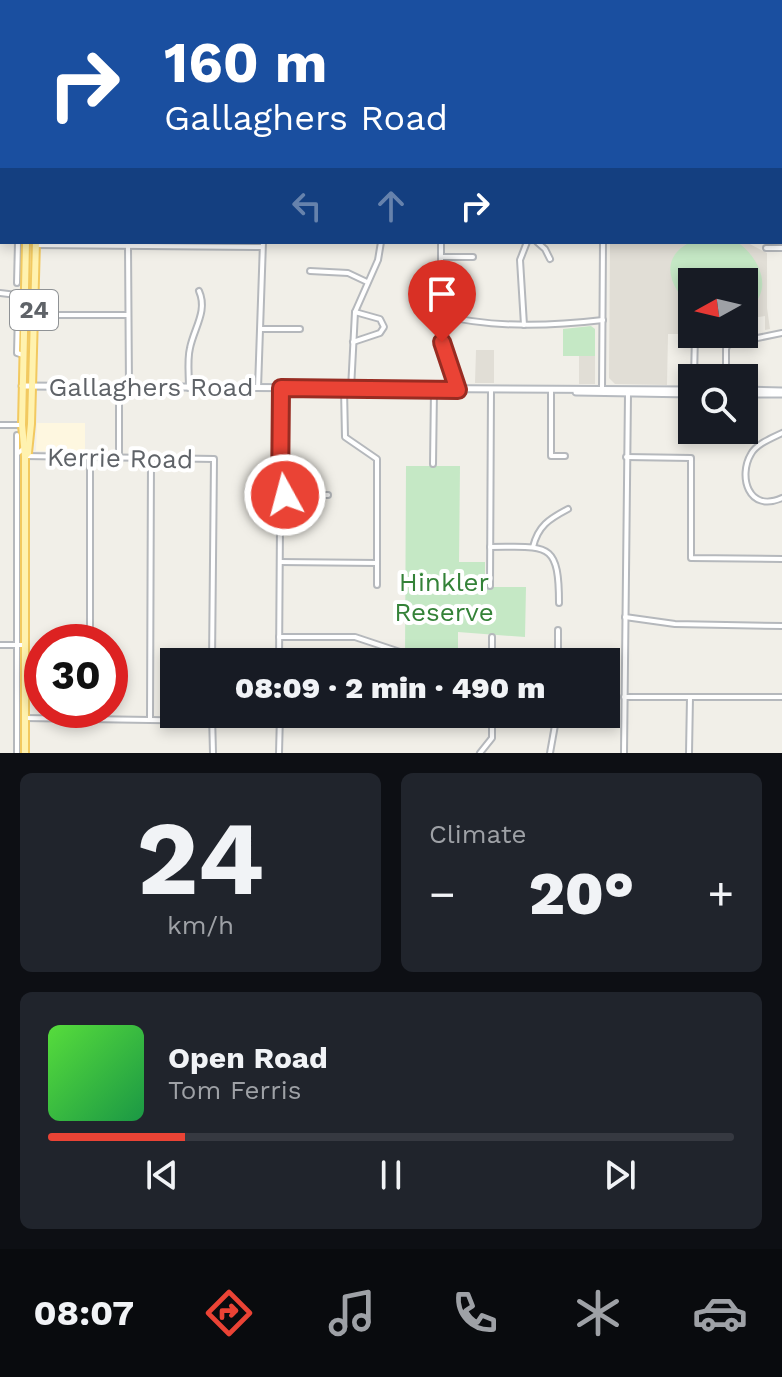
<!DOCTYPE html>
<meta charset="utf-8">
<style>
body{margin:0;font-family:"Work Sans",sans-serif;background:#20242c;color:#f1f3f6;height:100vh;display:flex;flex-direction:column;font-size:30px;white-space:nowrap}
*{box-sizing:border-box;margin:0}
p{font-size:26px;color:#9ea1a6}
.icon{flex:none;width:44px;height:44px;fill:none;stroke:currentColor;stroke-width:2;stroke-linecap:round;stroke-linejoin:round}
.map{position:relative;height:753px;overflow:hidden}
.sheet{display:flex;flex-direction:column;gap:20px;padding:20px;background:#0d0f14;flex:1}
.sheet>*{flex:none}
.top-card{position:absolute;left:0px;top:0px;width:782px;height:244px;box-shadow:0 4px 12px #0003;background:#1a4fa0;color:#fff;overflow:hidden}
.needle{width:52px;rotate:262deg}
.buttons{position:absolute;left:678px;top:268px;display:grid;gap:16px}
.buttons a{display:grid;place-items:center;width:80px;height:80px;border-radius:0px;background:#171b24;box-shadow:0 4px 12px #0003;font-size:40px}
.speed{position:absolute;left:24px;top:624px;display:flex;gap:16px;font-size:40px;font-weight:700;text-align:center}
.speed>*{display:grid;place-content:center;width:104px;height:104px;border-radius:50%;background:#171b24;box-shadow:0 4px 12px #0003;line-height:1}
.speed .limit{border:12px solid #d22;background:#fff;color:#111}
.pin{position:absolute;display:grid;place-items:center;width:68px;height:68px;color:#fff;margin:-82px -34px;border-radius:50% 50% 50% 0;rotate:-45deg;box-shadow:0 0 8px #0007}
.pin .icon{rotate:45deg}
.me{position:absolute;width:88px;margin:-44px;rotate:353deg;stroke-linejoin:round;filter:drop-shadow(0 0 6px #0008)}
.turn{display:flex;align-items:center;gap:28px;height:168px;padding:0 32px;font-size:36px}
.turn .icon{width:104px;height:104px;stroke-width:2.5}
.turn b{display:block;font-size:56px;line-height:68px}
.lanes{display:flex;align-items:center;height:76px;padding:0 32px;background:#0003;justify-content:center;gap:40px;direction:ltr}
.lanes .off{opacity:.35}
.big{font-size:60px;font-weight:800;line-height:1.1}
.sheet .card{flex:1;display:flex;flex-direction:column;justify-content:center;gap:12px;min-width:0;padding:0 28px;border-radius:12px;background:#20242c}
.sheet .dial{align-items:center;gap:0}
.dial b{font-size:104px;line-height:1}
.song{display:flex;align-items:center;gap:24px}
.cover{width:96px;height:96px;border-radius:12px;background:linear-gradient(135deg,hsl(110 70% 55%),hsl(140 70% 35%))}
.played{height:8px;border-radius:4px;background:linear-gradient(90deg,#ea4335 20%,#363941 20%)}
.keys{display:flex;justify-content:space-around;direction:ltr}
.heat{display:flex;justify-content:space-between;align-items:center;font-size:44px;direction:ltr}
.sheet .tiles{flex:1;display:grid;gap:20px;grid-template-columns:1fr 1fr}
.card:last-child{grid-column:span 2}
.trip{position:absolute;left:160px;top:648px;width:460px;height:80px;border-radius:0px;background:#171b24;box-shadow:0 4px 12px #0003;font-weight:800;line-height:80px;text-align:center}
.tabs{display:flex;height:128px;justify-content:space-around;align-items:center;background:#090b0e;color:#9ea1a6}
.tabs .icon{width:56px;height:56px}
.tabs .current{color:#ea4335}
.tabs b{font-size:36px;color:#f1f3f6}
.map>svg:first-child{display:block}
.commercial{fill:#fef7e0}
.education{fill:#e1ded6}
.green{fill:#c5e8c5}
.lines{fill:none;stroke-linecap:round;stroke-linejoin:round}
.street-casing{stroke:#b5b8bc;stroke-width:8}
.secondary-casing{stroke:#b6babf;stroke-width:9}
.primary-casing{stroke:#f2c960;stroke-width:10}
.street{stroke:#fff;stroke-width:4}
.secondary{stroke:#fff;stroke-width:5}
.primary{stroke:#fff2af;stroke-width:6}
.route-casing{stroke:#982c22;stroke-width:20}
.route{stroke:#ea4335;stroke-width:14}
.labels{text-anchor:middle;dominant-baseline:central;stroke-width:8;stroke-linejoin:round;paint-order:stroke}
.shield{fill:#fff;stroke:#8f9295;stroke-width:2}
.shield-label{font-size:24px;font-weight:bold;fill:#5f6368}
.street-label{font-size:26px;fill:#5f6368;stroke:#fff}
.park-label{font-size:26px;fill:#348238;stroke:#fff}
</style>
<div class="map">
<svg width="782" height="753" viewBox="0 0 782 753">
<rect width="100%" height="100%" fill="#f1efe8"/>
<path class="commercial" d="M 37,423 L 85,423 L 85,452 L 36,451 Z"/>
<g class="education">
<path d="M 610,242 L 746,242 L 767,253 L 767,308 L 770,329 L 765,330 L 765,316 L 744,319 L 744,282 L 692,282 L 692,334 L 668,334 L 667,385 L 615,384 L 609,378 Z"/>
<path d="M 476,350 L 494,350 L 494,383 L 475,383 Z"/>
<rect x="579" y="356" width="16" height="28"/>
</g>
<g class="green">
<path d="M 737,242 C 761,258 776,295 744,311 L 744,282 L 692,282 L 692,308 C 675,293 659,266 681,248 C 685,245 688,243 692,242 C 706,239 723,242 737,242 Z"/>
<path d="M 591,326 L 595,329 L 595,356 L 563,356 L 563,329 Z"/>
<path d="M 406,466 L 460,466 L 459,562 L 485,562 L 485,587 L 526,587 L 525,637 L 458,632 L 458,662 L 405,662 Z"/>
</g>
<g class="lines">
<defs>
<g id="street">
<path d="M 384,0 L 384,2"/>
<path d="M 446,0 L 447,2"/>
<path d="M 729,0 L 734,0"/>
<path d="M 19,2 L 19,0"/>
<path d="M 36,2 L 44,2"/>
<path d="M 177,2 L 178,0"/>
<path d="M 604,2 L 604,0"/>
<path d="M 0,49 L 2,47"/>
<path d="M 780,80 L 782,80"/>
<path d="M 441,242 L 441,329 L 457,388"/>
<path d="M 537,242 L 545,249 L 550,259"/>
<path d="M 36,245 L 262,247"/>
<path d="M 128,246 L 129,387"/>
<path d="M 766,248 L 782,248"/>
<path d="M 441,257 L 473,257"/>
<path d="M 310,271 L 348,273 L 367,282"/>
<path d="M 17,283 L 18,242"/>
<path d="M 0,293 L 25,296"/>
<path d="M 34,315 L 128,315"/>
<path d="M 441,315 C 491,328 552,326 603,320"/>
<path d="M 524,325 L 520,260 L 527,242"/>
<path d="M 261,329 L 300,329"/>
<path d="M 353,342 L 380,333 L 384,327 L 380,319 L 355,312"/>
<path d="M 23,355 L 17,353 L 18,312 L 24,309"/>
<path d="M 694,378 L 695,334"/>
<path d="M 726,378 L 726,349 L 728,344 L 782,333"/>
<path d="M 189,388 C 189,375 187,360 190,348 C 194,328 208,311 199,291"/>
<path d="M 258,388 L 263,242"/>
<path d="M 344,389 L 345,437 L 377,459 L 377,585"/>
<path d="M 351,389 L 355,312 L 378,260 L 381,242"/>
<path d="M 602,389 L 603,242"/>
<path d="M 551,391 L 551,456 L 565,456"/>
<path d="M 0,425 L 22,425"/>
<path d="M 782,433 C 772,438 756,444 751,454 C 738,476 748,513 782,498"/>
<path d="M 17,435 L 17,454"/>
<path d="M 25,456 L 214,459 L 212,662"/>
<path d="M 119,457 L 119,387"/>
<path d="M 626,457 L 691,458 L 691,558 L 782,559"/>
<path d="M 433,464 L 434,390"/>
<path d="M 280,495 L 328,495"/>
<path d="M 490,547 C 547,547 559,540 559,603"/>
<path d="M 533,547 C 538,526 549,519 568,509"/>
<path d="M 280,562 L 377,563"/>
<path d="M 490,586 L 491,390"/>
<path d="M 625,617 L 675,624 L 782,626"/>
<path d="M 279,637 L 355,637 L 403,653"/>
<path d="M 90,642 L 90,457"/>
<path d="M 0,645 L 25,645"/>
<path d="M 279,662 L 281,388"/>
<path d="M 492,662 L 492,637"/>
<path d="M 558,662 L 558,630"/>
<path d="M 624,697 L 782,697"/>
<path d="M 212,714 L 213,753"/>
<path d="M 280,715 L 411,715"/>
<path d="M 25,718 L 212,721"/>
<path d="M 89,719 L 89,710"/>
<path d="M 150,720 L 151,459"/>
<path d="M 451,722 L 491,722"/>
<path d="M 17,753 L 17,454 L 23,449"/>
<path d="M 279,753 L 280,715"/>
<path d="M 480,753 L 492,738 L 492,714"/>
<path d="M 550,753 L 557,714"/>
<path d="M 624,753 L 628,394"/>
<path d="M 689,753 L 690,697"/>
</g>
<g id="secondary">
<path d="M 22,386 L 692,390"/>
<path d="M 744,390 L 782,391"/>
<path d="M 576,392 L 692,394"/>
<path d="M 744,394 L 782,394"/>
</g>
<g id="primary">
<path d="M 27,0 L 27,2"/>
<path d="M 37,0 L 37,2"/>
<path d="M 25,456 L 28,453 L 31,424 L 36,242"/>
<path d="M 25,753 L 25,456 L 22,425 L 26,242"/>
</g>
</defs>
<use href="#street" class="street-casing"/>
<use href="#secondary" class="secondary-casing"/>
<use href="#primary" class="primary-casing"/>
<use href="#street" class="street"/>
<use href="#secondary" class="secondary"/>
<use href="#primary" class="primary"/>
</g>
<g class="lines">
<defs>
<path id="route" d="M 285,495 L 280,495 L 281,388 L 458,390 L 442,342"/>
</defs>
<use href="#route" class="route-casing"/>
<use href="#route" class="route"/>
</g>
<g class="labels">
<rect class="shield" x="10" y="290" width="48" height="40" rx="6"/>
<g class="shield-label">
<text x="34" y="310">24</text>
</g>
<g class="street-label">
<text x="151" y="387">Gallaghers Road</text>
<text transform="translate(120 458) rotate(1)">Kerrie Road</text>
</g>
<g class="park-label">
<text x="444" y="582">Hinkler<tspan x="444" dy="30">Reserve</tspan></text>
</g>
</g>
</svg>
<div class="buttons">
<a><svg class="needle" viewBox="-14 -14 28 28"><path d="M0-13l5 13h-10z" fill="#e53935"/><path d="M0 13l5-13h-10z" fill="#9ea1a6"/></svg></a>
<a><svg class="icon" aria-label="search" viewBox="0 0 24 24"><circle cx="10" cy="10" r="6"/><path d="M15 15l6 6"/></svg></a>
</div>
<div class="speed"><div class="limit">30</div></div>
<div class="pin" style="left:442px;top:342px;background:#d93025"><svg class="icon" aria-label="arrive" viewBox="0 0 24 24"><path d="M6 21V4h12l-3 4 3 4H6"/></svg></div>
<svg class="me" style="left:285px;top:495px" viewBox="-20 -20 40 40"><circle r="17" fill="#ea4335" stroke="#fff" stroke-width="3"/><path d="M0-11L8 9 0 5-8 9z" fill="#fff"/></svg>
<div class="trip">08:09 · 2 min · 490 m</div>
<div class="top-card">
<div class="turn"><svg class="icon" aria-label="right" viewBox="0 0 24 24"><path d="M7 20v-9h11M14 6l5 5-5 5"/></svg><div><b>160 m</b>Gallaghers Road</div></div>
<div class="lanes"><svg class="icon off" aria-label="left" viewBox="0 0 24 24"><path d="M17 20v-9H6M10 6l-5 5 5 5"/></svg><svg class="icon off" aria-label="ahead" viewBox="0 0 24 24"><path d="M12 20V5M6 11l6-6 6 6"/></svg><svg class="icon" aria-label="right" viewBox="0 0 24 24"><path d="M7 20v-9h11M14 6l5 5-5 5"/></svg></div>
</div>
</div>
<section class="sheet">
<div class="tiles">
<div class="card dial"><b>24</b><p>km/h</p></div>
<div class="card"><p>Climate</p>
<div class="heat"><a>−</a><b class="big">20°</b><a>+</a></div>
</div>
<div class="card">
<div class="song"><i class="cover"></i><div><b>Open Road</b><p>Tom Ferris</p></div></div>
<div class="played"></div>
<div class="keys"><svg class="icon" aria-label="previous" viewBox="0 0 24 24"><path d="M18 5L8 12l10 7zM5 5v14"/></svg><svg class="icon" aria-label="pause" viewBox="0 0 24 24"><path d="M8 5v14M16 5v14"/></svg><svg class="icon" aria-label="next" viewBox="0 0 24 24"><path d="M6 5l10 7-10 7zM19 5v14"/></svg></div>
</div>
</div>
</section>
<nav class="tabs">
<b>08:07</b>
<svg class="icon current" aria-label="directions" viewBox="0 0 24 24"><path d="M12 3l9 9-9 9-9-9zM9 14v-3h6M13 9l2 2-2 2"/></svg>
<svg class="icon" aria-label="music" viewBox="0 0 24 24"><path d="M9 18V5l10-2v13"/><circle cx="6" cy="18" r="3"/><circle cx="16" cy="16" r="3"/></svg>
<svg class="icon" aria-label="phone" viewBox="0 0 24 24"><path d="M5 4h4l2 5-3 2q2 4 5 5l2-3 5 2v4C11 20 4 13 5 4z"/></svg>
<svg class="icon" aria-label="climate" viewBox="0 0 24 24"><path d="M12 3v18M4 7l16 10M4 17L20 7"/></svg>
<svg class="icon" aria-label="car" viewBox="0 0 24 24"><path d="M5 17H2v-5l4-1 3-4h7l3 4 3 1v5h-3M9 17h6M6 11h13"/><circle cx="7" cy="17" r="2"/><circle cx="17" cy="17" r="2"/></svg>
</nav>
